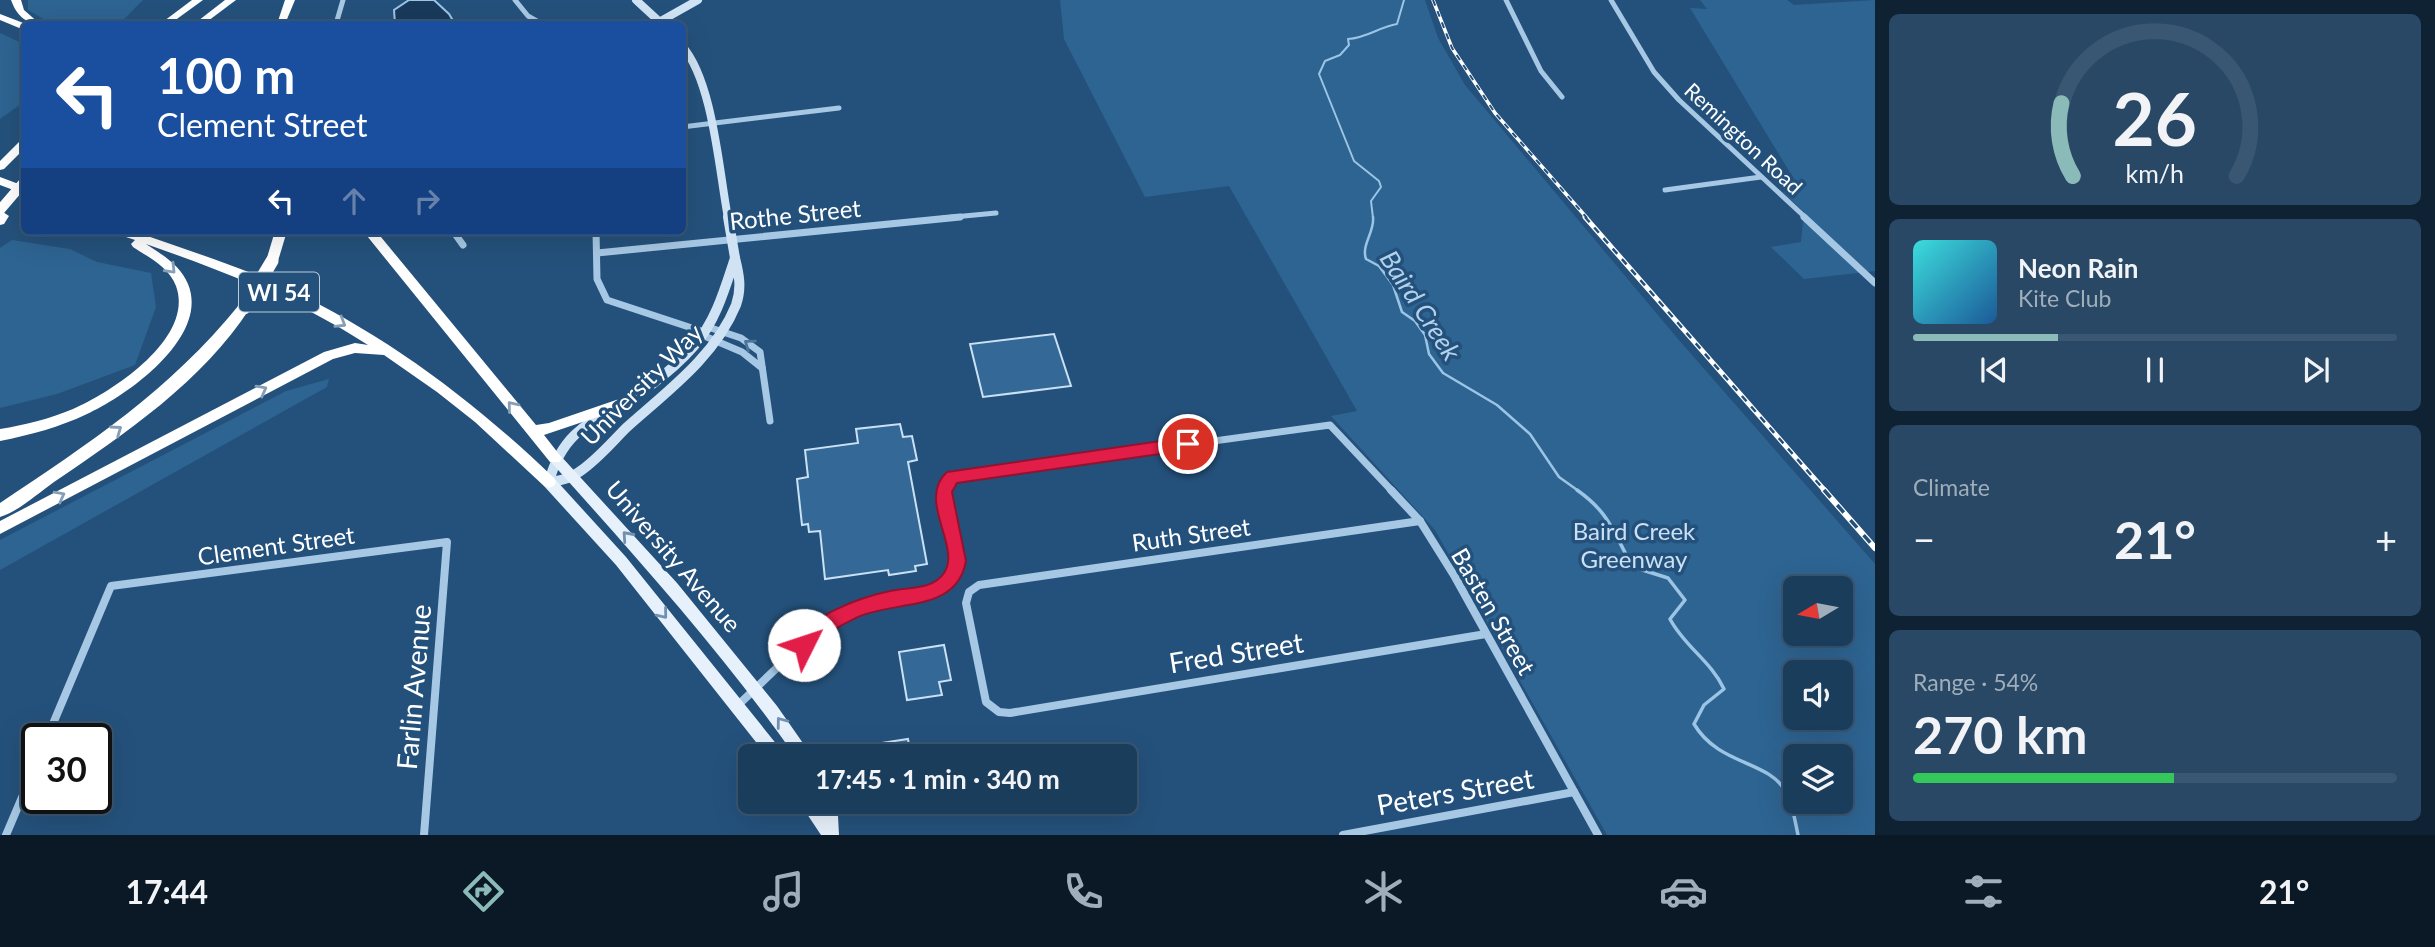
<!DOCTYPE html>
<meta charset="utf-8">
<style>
body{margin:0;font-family:Lato,sans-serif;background:#284865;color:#f1f3f6;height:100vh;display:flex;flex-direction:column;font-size:26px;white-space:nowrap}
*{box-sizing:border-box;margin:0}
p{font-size:23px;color:#a0aebb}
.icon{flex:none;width:38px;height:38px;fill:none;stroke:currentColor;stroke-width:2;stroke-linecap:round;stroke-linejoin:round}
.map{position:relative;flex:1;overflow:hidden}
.sheet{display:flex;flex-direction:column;gap:14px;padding:14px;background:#0f2233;width:560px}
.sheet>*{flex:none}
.hud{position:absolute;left:21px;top:21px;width:665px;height:214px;border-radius:10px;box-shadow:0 7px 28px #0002,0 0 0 2px #395672;background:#1a4fa0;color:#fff;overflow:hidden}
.needle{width:46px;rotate:260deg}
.buttons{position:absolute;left:1783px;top:576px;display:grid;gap:14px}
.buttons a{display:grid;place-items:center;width:70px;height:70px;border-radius:10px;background:#1b3d5c;box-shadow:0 7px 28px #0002,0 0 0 2px #395672;font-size:35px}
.speed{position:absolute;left:21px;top:723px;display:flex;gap:14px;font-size:35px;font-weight:700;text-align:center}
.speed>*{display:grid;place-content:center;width:91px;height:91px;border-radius:50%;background:#1b3d5c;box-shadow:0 7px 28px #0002,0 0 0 2px #395672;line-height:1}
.speed .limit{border:4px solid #111;border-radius:10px;background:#fff;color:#111}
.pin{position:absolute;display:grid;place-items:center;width:60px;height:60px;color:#fff;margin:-30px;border:4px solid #fff;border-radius:50%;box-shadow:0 2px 7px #0007}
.me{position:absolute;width:77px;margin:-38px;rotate:49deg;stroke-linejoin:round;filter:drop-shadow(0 0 5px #0008)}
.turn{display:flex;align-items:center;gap:24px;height:147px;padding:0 21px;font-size:32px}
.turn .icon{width:91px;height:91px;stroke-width:2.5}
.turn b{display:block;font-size:49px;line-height:60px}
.lanes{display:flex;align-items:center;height:66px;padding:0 21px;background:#0003;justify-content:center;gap:35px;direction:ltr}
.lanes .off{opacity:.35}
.big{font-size:52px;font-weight:700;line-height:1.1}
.sheet .widget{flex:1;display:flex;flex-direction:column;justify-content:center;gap:10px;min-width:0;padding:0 24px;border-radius:10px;background:#284865}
.sheet .dial{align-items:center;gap:0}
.dial svg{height:182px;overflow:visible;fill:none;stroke:#395672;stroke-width:7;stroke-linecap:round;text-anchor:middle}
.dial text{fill:#f1f3f6;stroke:none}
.song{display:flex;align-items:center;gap:21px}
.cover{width:84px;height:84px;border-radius:10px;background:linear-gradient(135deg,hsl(180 70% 55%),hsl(210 70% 35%))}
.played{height:7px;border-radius:4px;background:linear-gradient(90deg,#8bbbb9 30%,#395672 30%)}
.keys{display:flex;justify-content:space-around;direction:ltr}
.heat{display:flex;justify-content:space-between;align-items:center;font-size:38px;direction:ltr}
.charge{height:10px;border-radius:5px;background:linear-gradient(90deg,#34c759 54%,#395672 0)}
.trip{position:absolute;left:738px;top:744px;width:399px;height:70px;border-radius:10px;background:#1b3d5c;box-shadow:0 7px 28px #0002,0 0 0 2px #395672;font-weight:700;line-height:70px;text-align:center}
.menu{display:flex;height:112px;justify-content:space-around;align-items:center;background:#0b1825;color:#a0aebb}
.menu .icon{width:49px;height:49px}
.menu .active{color:#8bbbb9}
.menu b{font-size:32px;color:#f1f3f6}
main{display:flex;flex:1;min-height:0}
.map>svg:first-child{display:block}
.green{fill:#2e6492;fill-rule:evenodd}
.water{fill:#193a5b;stroke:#9bc4e5;stroke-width:2}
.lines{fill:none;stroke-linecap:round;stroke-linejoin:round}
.stream-far2{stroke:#9bc4e5;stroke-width:2}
.stream-far1{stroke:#9bc4e5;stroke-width:2.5}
.stream{stroke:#9bc4e5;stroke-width:3.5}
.building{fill:#346997;stroke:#cae0f4;stroke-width:2}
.street-far2{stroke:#a7c8e4;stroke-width:5}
.street-far1{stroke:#a7c8e4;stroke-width:7}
.street{stroke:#a7c8e4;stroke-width:8}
.secondary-far1{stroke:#d0e3f4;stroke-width:8}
.secondary{stroke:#d0e3f4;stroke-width:10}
.primary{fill:#e7f1fc;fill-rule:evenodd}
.highway{fill:#fff;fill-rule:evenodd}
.rail-far2-casing{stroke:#fff;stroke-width:3.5}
.rail-far1-casing{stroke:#fff;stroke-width:5}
.rail-casing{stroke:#fff;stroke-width:6}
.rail-far2{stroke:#24517b;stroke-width:2;stroke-dasharray:6;stroke-linecap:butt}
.rail-far1{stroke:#24517b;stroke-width:2.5;stroke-dasharray:7;stroke-linecap:butt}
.rail{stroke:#24517b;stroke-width:3.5;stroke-dasharray:10;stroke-linecap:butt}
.highway-bridge-far1{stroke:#fff;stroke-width:10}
.highway-bridge{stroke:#fff;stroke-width:13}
.oneway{stroke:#879fb6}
.oneway2{stroke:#4b759a}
.oneway3{stroke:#7291af}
.route{fill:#e11d48;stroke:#92132f;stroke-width:2}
.labels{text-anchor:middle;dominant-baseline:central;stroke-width:7;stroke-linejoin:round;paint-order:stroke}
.far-street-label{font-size:21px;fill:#fff;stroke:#24517b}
.shield{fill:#24517b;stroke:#bdcbd7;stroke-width:2}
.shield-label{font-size:23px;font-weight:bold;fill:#fff}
.street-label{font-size:24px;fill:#fff;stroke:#24517b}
.park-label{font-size:24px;fill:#cae0f4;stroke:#24517b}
.water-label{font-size:26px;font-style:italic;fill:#b2d2ec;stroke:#24517b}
.near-street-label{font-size:28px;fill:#fff;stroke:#24517b}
</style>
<main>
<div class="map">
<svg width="1875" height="835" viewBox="0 0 1875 835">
<rect width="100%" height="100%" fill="#24517b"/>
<g class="green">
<path d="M 28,0 L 143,0 L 119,24 L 52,24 L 28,10 Z"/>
<path d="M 1060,0 L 1425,0 L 1438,38 L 1465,85 L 1678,339 L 1875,564 L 1875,835 L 1607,835 L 1435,530 L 1331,416 L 1357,411 L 1229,186 L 1145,197 L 1064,39 ZM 1796,588 L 1841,588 L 1841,634 L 1796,634 ZM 1796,672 L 1841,672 L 1841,718 L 1796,718 ZM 1796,756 L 1841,756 L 1841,802 L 1796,802 Z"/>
<path d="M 1700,0 L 1787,0 L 1794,5 L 1875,0 L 1875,271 L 1804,279 L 1771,247 L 1801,242 L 1804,212 L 1783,192 L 1800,189 L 1690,8 L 1707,9 Z"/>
<path d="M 0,33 L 24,44 L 24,102 L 0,119 Z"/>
<path d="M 12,240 L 70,249 L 97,262 L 151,273 L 156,307 L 135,365 L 57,394 L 0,408 L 0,248 Z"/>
<path d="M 329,379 L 327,387 L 0,570 L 0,540 L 286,391 Z"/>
</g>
<path class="water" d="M 409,0 L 434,0 L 449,14 L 455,24 L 395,24 L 394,10 Z"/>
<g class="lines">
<path class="stream-far2" d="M 1373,218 L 1371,201 L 1381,187 L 1379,181 L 1354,161 L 1319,74 L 1325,61 L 1340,55 L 1349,45 L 1348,39 C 1367,38 1379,27 1397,24 L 1404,0"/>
<path class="stream-far1" d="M 1373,217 C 1375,231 1361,245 1366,259 L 1379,266 L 1393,285 L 1402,312 L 1415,321 L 1425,335 L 1429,354 L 1443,373 L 1497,405 L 1530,434 L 1559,477 L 1580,492"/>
<path class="stream" d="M 1577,490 C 1611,514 1613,533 1633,567 L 1668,578 L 1685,600 L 1670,619 C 1684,646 1711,661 1724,689 L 1704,705 L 1694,724 C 1719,766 1769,760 1786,792 C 1793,805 1795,821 1798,835"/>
</g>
<g class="building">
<path d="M 1054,334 L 1071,386 L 983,397 L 970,344 Z"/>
<path d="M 900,424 L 903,437 L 912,436 L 917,460 L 908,462 L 927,564 L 915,566 L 916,571 L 889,575 L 888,570 L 825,579 L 820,531 L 809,532 L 808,524 L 802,525 L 797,479 L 808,477 L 805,450 L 858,443 L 856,429 Z"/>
<path d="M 944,645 L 951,680 L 939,682 L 942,695 L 907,700 L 899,652 Z"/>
<path d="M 908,739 L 911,756 L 882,756 L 881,743 Z"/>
</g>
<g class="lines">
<g class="street-far2">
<path d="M 515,0 L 528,16 L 542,24"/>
<path d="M 1506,0 L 1541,71 L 1562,97"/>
<path d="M 1611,0 L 1654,72 L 1679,100 L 1806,218"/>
<path d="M 336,24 L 343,0"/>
<path d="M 682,127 L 839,108"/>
<path d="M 1665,190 L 1761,177"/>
<path d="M 943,218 L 996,213"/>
</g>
<g class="street-far1">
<path d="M 1804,217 L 1875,283"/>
<path d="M 453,231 L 463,245"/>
<path d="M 596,231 L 597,279 L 607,300 L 704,332"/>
<path d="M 597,253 L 960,217"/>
<path d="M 708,327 L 741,338 L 760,352 L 770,421"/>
<path d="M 702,335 L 742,352 L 762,368"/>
<path d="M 943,492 L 945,484 L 953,477 L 1330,425 L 1393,492"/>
</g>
<g class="street">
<path d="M 1391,490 L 1420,521 L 1455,577 L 1598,835"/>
<path d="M 1420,521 L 979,585 L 969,592 L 966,603 L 986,702 L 999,712 L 1010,713 L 1486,634"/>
<path d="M 737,706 C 777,669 815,625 867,605 C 893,595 940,604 954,574 C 966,548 944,516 943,490"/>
<path d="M 47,738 L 111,586 L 447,542 L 424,835"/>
<path d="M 6,835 L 37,762"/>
<path d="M 1343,835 L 1574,792"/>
</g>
<g class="secondary-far1">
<path d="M 636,0 L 662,24"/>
<path d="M 659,22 L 698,0"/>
<path d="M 682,46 C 713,81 719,171 728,218"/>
</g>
<g class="secondary">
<path d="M 728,217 L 735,258"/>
<path d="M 735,258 C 739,274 742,288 736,305 C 715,357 666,392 626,428 C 611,443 597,460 579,472 C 570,479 560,481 549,482 C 564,424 602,419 646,389 C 662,377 681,361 694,346 C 716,321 725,288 735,258 Z"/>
</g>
<g class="primary">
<path d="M 555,453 L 559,454 L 677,583 L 777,706 L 812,756 L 795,756 C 721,651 636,557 551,462 L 549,458 L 551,454 Z"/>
<path d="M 549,477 L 554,478 L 626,557 L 782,751 L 785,756 L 767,756 L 616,565 L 544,486 L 543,482 L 544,478 Z"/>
<path d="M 799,802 L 816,802 L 819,805 L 818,802 L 834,802 L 838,816 L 839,835 L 821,835 Z"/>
</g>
<g class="highway">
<path d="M 11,0 L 21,0 L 24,10 L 40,24 C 25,24 16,14 11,0 Z"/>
<path d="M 192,0 L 203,0 L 170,24 L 160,24 Z"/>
<path d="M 225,0 L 236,0 L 204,24 L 194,24 Z"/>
<path d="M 285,0 L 295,0 L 285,24 L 277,24 Z"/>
<path d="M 0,14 L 26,24 L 24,30 L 0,20 Z"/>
<path d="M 24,140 L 24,149 L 4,169 L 0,170 L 0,161 L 20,141 Z"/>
<path d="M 0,177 L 24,186 L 24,194 L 0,185 Z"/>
<path d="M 3,212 L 9,216 L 4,224 L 0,225 L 0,213 Z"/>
<path d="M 115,231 L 133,231 C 184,249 235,265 284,287 C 385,334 474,401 554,478 L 556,482 L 554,486 L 549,488 L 544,486 L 475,422 L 437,392 L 384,355 L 355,353 L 333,359 L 0,534 L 0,521 L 324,352 L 355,343 L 368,345 C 299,300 223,271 146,244 C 163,255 180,265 188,284 C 210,337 127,396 87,414 C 60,427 30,435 0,441 L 0,429 C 25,425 49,419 73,409 C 112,392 195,338 176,286 C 169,267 148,257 133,247 L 131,244 L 135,240 L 117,234 Z"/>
<path d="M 275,231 L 287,231 L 278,261 L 272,265 L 266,261 Z"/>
<path d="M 363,231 L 376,231 L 536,425 L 549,423 L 622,398 L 629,403 L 627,407 L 544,435 L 562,458 L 560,462 L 550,462 Z"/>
<path d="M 244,303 L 250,308 C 203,381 125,434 54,482 C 37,494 19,511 0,517 L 0,503 C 90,443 170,390 239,305 Z"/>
</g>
<defs>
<path id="rail-far2" d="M 1433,0 L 1452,48 L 1495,113 L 1587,218"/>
<path id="rail-far1" d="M 1585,217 L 1826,492"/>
<path id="rail" d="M 1824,490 L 1875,548"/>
</defs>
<use href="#rail-far2" class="rail-far2-casing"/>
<use href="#rail-far1" class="rail-far1-casing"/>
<use href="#rail" class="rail-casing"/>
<use href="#rail-far2" class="rail-far2"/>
<use href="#rail-far1" class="rail-far1"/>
<use href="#rail" class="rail"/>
<path class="highway-bridge-far1" d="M 0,210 L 24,182"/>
<path class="highway-bridge" d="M 244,308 L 272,261"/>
</g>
<defs><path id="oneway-chevron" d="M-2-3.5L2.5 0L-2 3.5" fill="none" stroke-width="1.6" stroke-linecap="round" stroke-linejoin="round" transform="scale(1.75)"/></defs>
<g class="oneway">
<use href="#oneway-chevron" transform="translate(171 269) rotate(46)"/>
<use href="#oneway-chevron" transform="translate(341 323) rotate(31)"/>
<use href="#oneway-chevron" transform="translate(262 390) rotate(-28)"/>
<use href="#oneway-chevron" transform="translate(512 406) rotate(-129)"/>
<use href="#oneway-chevron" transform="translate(117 430) rotate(-35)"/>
<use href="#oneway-chevron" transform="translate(60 496) rotate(-28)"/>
</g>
<use class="oneway2" href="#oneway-chevron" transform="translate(749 344) rotate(-144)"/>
<g class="oneway3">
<use href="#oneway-chevron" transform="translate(627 536) rotate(-132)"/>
<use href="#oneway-chevron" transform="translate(663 614) rotate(51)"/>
<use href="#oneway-chevron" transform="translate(781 722) rotate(-127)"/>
</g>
<path class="route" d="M 1188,437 L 1196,444 L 1188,450 L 957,483 L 952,492 L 966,561 C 957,613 895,600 858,617 C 850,621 841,625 834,630 C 823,637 816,649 804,653 L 797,651 L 794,645 C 807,616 861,597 890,591 C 907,587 933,590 944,573 C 962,547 916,500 947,472 Z"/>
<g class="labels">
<g class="far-street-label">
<text transform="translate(1744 138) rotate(43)">Remington Road</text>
</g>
<rect class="shield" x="239" y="272.5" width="80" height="39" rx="5"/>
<g class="shield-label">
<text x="279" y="292">WI 54</text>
</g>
<g class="street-label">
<text transform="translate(795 214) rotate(-6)">Rothe Street</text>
<text transform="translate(641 384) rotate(-45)">University Way</text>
<text transform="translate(1191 534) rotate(-8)">Ruth Street</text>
<text transform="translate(276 545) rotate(-8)">Clement Street</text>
<text transform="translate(674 556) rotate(49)">University Avenue</text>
<text transform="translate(1494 611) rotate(60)">Basten Street</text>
</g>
<g class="park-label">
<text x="1634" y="530">Baird Creek<tspan x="1634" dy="28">Greenway</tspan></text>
</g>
<g class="water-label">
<text transform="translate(1421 305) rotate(57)">Baird Creek</text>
</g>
<g class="near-street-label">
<text transform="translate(1236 652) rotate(-9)">Fred Street</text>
<text transform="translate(413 687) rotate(-85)">Farlin Avenue</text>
<text transform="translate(1455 791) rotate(-10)">Peters Street</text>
</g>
</g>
</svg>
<div class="buttons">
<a><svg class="needle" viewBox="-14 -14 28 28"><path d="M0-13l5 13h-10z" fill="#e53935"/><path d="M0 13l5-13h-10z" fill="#a0aebb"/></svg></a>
<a><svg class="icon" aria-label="sound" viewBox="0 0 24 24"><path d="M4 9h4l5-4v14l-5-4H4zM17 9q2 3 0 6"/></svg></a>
<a><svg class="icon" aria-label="layers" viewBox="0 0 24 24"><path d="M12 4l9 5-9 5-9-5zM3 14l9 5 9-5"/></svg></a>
</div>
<div class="speed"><div class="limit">30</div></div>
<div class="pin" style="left:1188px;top:444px;background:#d93025"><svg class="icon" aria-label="arrive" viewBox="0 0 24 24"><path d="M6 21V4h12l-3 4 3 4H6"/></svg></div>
<svg class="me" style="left:804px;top:645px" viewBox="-20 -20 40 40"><circle r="19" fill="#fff"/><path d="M0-13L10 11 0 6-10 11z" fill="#e11d48"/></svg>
<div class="trip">17:45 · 1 min · 340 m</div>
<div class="hud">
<div class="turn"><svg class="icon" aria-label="left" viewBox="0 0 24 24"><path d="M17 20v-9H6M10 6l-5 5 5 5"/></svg><div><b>100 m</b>Clement Street</div></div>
<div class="lanes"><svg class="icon" aria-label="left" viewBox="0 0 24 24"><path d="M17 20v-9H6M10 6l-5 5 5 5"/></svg><svg class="icon off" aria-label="ahead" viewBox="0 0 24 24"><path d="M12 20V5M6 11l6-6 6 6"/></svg><svg class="icon off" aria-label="right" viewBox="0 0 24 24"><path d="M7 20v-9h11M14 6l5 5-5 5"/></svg></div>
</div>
</div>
<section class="sheet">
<div class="widget dial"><svg viewBox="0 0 100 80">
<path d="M14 69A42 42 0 1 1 86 69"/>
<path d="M14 69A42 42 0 0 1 9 37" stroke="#8bbbb9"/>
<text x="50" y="56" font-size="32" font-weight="700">26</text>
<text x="50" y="72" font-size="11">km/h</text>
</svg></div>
<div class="widget">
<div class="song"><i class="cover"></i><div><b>Neon Rain</b><p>Kite Club</p></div></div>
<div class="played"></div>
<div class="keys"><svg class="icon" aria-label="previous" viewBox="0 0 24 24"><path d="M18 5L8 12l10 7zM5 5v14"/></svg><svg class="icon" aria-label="pause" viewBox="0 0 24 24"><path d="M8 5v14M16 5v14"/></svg><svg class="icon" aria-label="next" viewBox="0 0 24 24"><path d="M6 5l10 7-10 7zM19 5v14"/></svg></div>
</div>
<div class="widget"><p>Climate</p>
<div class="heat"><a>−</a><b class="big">21°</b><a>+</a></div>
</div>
<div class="widget"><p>Range · 54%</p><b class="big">270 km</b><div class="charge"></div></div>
</section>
</main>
<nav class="menu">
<b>17:44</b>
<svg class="icon active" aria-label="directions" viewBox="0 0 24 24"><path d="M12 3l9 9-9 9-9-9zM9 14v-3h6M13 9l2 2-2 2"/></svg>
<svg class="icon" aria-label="music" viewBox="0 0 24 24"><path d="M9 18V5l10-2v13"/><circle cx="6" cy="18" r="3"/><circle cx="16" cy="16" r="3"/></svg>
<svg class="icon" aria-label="phone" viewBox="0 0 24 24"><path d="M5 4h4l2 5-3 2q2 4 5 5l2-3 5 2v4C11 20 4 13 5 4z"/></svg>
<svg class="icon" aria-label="climate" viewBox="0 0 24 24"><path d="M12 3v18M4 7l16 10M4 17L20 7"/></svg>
<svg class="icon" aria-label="car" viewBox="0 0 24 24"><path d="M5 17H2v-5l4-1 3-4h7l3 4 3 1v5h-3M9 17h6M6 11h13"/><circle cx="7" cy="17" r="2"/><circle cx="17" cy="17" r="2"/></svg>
<svg class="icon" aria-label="filters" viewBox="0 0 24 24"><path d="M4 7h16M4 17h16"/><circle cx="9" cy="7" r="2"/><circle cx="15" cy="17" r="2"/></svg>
<b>21°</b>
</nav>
